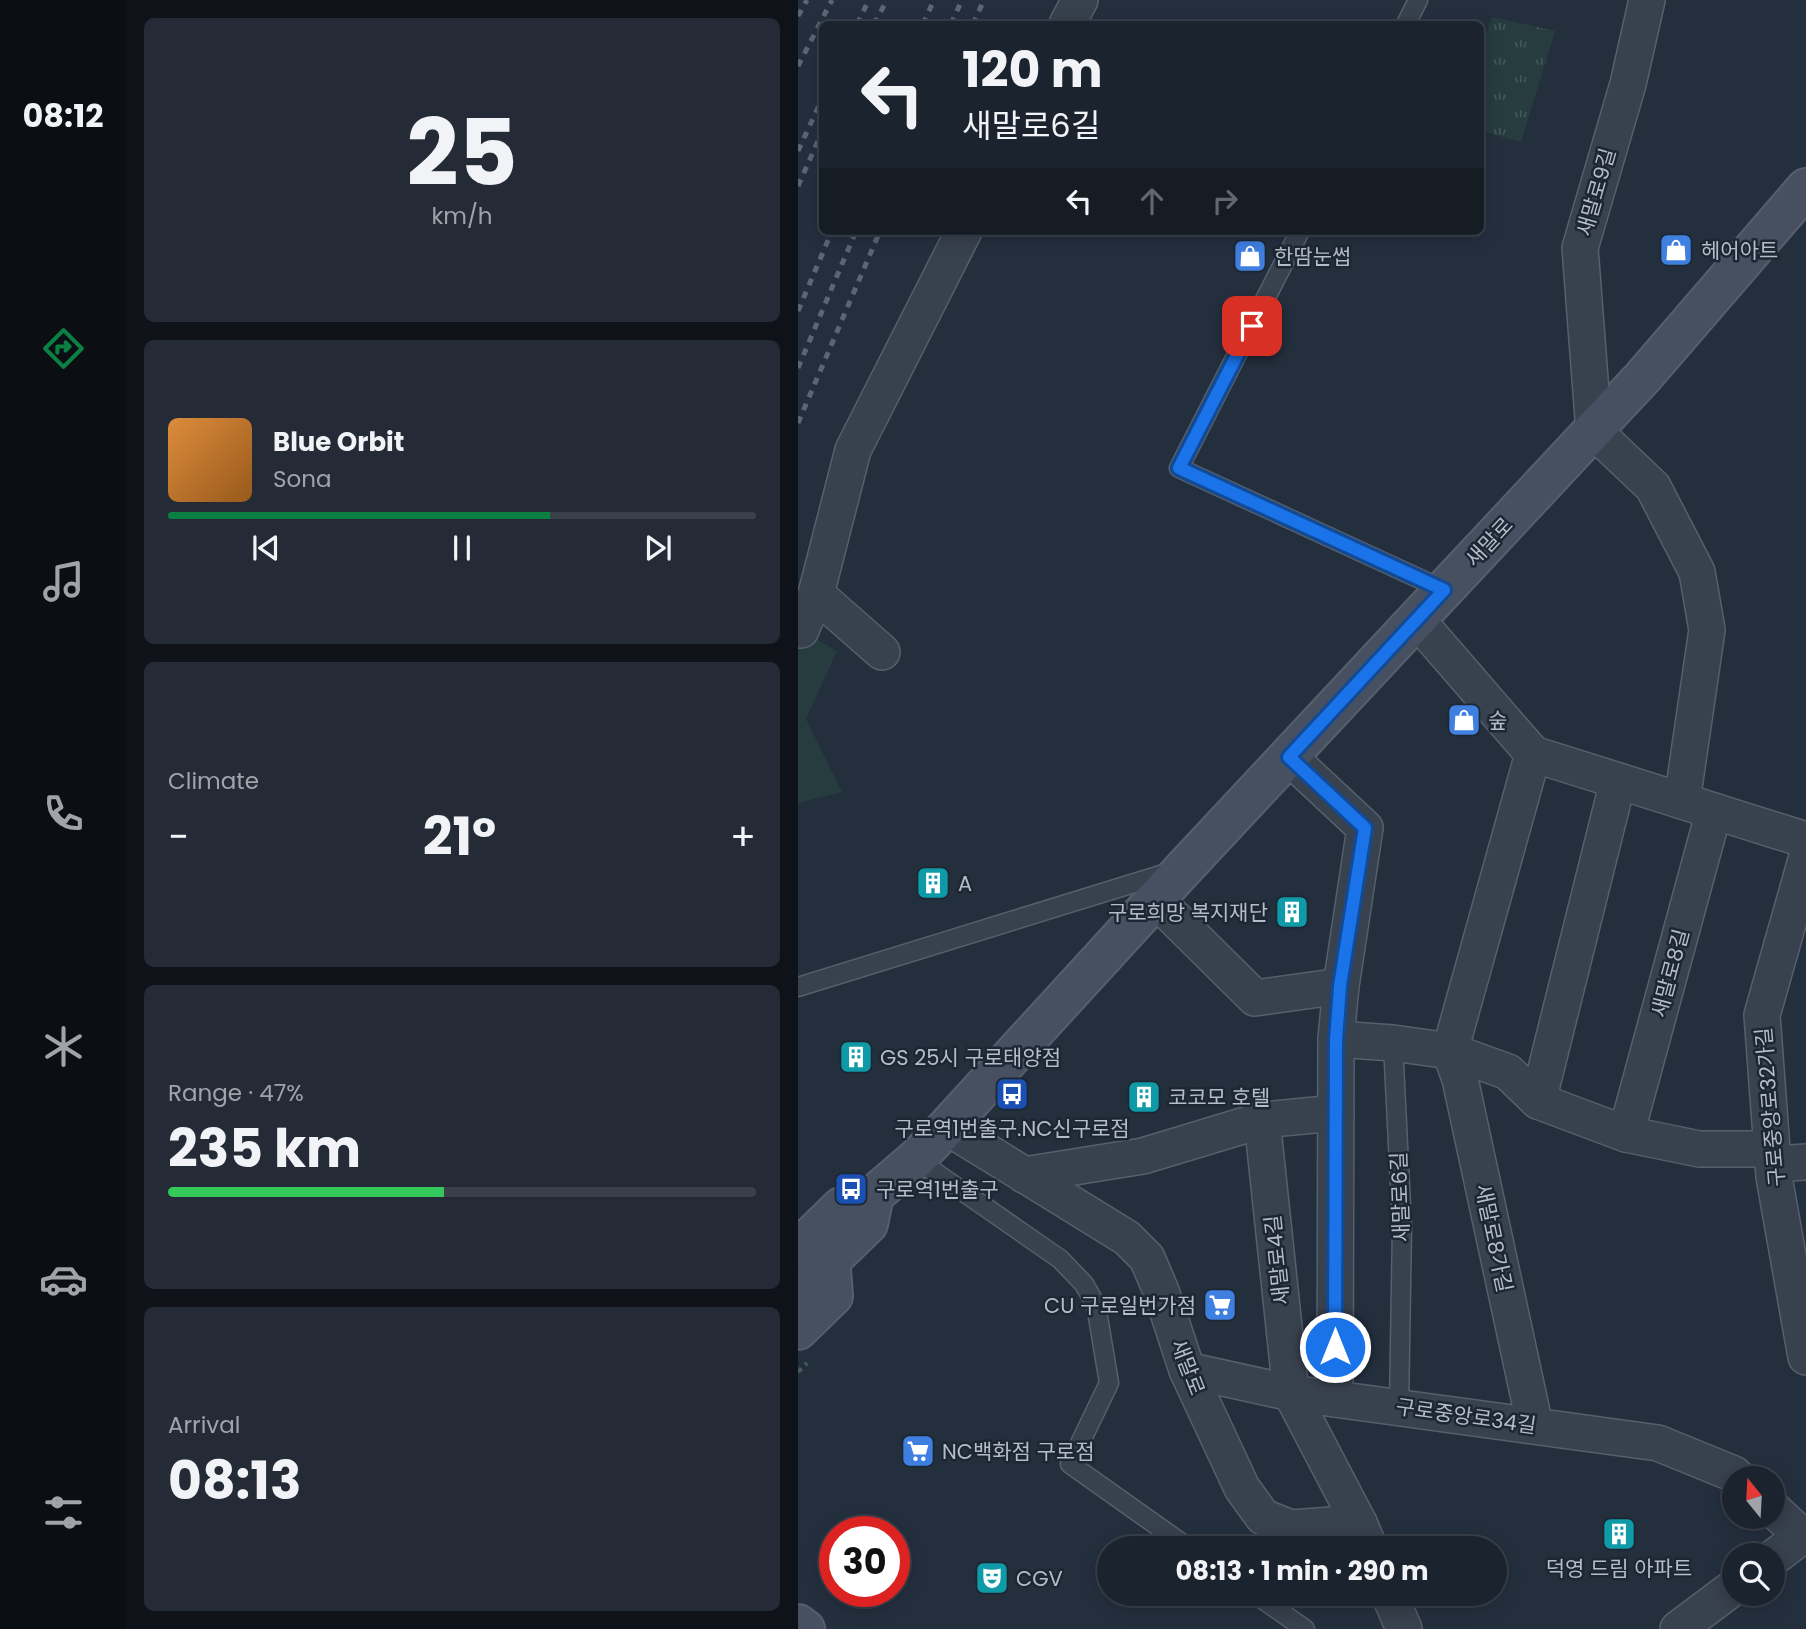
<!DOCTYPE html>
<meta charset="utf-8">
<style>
body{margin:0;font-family:Poppins,"Noto Sans KR",sans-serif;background:#242b36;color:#f1f3f6;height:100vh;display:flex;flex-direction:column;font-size:26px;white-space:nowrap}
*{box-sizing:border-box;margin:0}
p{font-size:23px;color:#a0a4aa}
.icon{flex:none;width:38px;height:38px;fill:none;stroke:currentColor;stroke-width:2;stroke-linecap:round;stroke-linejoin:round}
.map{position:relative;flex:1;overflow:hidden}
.sheet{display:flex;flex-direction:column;gap:18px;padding:18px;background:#0f1319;width:672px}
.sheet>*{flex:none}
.guide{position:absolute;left:21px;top:21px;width:665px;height:214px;border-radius:10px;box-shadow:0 4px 18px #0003,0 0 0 2px #39404a;background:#1b232e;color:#f1f3f6;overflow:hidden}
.needle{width:46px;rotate:342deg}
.fabs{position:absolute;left:924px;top:1466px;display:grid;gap:14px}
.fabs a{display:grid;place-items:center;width:63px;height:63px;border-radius:50%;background:#1b232e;box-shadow:0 4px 18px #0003,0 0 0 2px #39404a;font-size:35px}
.speed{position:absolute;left:21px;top:1516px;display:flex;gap:14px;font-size:35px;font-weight:700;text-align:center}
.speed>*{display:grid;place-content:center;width:91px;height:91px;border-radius:50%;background:#1b232e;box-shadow:0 4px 18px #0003,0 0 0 2px #39404a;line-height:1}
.speed .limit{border:10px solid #d22;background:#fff;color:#111}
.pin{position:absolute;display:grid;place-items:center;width:60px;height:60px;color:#fff;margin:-30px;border-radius:14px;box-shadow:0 4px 10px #0006}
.me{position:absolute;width:77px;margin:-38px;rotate:0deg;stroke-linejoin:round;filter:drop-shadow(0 0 5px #0008)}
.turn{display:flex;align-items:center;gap:24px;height:147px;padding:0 28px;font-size:32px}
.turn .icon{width:91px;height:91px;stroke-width:2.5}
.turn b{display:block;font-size:49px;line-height:60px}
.lanes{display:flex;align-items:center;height:66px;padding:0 28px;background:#0003;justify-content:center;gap:35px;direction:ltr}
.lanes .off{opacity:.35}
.big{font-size:52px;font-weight:700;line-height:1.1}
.sheet .widget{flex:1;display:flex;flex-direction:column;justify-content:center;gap:10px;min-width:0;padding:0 24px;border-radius:10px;background:#242b36}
.sheet .dial{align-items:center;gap:0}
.dial b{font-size:91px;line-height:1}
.song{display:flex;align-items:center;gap:21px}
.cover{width:84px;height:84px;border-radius:10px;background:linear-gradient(135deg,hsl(30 70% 55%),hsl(30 70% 35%))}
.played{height:7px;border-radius:4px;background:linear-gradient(90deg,#0b8043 65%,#39404a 65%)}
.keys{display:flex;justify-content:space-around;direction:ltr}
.heat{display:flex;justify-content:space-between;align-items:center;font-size:38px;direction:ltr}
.charge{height:10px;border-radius:5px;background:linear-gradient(90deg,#34c759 47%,#39404a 0)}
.trip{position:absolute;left:299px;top:1536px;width:410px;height:70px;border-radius:35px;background:#1b232e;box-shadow:0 4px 18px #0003,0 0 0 2px #39404a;font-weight:700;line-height:70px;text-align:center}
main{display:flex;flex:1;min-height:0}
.tab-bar{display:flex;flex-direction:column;width:126px;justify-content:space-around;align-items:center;background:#0b0e12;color:#a0a4aa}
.tab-bar .icon{width:49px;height:49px}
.tab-bar .on{color:#0b8043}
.tab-bar b{font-size:32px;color:#f1f3f6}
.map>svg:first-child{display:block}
.grass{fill:#263c3f}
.park{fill:url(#park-tufts)}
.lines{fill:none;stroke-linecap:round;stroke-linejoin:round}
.lane-casing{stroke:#565f6c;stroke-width:21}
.street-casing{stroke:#565f6c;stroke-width:38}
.secondary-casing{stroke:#565f6c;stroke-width:42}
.path{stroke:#44595c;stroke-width:4.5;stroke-dasharray:5 5;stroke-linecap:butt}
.lane{stroke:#38414e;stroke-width:18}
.street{stroke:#38414e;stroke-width:35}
.secondary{stroke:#465061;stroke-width:38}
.rail{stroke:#5a6575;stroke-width:5;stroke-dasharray:7 7;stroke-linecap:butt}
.route-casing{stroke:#114b97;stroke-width:18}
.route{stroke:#1a73e8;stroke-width:12}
.labels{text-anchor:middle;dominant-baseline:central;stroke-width:5;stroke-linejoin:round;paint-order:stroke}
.street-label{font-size:21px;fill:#b4bcc9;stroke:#1d2633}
.poi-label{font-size:21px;fill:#b4bcc9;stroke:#1d2633;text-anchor:start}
</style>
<main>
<nav class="tab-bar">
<b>08:12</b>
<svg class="icon on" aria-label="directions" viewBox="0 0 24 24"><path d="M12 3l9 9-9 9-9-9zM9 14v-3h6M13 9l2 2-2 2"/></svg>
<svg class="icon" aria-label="music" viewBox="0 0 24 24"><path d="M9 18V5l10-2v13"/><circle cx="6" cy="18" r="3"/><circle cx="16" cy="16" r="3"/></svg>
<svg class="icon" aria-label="phone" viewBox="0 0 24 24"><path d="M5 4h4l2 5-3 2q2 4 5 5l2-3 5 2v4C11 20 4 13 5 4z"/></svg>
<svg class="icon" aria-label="climate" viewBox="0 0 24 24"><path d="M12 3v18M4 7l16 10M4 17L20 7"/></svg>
<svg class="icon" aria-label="car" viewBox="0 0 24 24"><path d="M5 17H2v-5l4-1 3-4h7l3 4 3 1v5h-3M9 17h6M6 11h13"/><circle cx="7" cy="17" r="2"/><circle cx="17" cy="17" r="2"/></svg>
<svg class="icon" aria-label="filters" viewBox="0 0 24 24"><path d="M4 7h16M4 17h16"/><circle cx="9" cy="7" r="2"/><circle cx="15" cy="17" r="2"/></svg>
</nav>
<section class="sheet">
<div class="widget dial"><b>25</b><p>km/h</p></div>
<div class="widget">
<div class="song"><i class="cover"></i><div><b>Blue Orbit</b><p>Sona</p></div></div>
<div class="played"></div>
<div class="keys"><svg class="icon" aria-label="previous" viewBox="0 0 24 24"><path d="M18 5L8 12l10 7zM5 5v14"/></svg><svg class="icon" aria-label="pause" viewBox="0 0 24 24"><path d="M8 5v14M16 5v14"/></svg><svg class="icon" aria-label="next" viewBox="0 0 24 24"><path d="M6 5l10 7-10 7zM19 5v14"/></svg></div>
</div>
<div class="widget"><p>Climate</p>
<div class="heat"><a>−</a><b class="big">21°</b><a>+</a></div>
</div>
<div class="widget"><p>Range · 47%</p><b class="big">235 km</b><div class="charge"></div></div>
<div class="widget"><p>Arrival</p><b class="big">08:13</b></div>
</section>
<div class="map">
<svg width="1008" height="1629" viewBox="0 0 1008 1629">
<defs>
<pattern id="park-tufts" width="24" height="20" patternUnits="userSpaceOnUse" patternTransform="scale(1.75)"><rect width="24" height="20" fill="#263c3f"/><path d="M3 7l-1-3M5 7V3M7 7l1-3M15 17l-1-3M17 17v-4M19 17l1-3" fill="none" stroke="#435659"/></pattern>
</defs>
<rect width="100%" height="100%" fill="#242f3e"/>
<path class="grass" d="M 0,628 L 39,651 L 8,719 L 44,792 L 0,803 Z"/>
<path class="park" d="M 694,17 L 757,31 L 723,142 L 683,131 L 683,47 Z"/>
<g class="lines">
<defs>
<g id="lane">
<path d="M 608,24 L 620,0"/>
<path d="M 502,231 L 381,468 L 646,590"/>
<path d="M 0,987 L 372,872"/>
<path d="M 595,1043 L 604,1227 L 601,1407"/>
<path d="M 118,1159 L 262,1259 L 286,1284 L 298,1305 L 311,1383 L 272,1464 L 392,1549"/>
<path d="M 457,1594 L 507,1629"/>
</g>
<g id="street">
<path d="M 849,0 L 830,84 L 782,248 L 796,431 L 855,487 L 899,572 L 909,630 L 884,801"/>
<path d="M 269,24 L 282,0"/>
<path d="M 619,620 L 735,754 L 1008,840"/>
<path d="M 3,630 L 18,594"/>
<path d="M 84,652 L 18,594 L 55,450 L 166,231"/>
<path d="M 735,754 L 652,1051 L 710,1072 L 740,1101 L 828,1134 L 901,1149 L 974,1149"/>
<path d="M 491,757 L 567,828 L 543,986 L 538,1039 L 537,1399"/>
<path d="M 1008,860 L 964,1015 L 976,1177 L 1008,1357"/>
<path d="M 358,900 L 457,998 L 543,986"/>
<path d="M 538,1039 L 595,1043 L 652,1051 L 662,1079 L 737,1426"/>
<path d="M 740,1101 L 820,781"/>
<path d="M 464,1120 L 493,1393 L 561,1523 L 572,1549"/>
<path d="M 149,1127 L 329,1238 L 349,1258 L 363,1291 L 389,1370 L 444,1488 L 465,1517 L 493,1528 L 561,1523"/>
<path d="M 828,1134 L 916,811"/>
<path d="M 975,1164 L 1008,1162"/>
<path d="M 226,1175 L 345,1156 L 464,1120 L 538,1113"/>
<path d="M 389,1370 L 493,1393 L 860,1443 L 936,1474 L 941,1479"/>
<path d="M 975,1509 L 1004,1536"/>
<path d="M 975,1558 L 1008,1533"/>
<path d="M 591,1594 L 606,1629"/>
<path d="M 880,1629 L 936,1587"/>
</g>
<g id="secondary">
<path d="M 0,1249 L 43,1207 L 76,1195 L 118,1159 L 149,1127 L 388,866 L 845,377 L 1008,188"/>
<path d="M 0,1292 L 70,1224 L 76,1195"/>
<path d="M 0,1330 L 35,1296 L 33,1269"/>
<path d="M 0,1624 L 7,1629"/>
</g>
</defs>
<use href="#lane" class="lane-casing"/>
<use href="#street" class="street-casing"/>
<use href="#secondary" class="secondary-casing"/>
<path class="path" d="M 0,1372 L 9,1363"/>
<use href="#lane" class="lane"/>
<use href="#street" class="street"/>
<use href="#secondary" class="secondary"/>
<g class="rail">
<path d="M 0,16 L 9,0"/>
<path d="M 59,24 L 71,0"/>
<path d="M 76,24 L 89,0"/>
<path d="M 125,24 L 136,0"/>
<path d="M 153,24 L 164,0"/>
<path d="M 175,24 L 186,0"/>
<path d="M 0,66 L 34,0"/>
<path d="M 0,151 L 24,99"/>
<path d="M 0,186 L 24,132"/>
<path d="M 0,311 L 34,231"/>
<path d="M 0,368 L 58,231"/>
<path d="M 0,423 L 82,231"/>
</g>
</g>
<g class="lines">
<defs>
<path id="route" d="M 454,326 L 381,468 L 646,590 L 491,757 L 567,828 L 542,986 L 538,1040 L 537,1347"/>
</defs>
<use href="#route" class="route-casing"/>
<use href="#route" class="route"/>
</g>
<defs>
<symbol id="shop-square" viewBox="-11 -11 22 22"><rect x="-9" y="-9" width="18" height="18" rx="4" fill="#3f7fe0" stroke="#1d2633"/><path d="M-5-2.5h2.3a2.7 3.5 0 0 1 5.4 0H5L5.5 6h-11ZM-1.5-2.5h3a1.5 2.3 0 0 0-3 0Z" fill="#fff"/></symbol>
<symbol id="building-square" viewBox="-11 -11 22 22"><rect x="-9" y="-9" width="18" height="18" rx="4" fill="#0f9aa8" stroke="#1d2633"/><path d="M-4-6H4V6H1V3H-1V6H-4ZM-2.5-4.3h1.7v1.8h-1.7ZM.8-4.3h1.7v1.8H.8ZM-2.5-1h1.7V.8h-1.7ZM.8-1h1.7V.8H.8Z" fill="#fff"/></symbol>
<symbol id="bus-square" viewBox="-11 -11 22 22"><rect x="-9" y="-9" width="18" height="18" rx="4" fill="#1a4fb4" stroke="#1d2633"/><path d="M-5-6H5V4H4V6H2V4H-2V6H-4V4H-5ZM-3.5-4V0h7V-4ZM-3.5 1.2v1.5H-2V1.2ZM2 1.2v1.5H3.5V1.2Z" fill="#fff"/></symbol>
<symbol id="supermarket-square" viewBox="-11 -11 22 22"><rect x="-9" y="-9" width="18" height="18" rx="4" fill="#3f7fe0" stroke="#1d2633"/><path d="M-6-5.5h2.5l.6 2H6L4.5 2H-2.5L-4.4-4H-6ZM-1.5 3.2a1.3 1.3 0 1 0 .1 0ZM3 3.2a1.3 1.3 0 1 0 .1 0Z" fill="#fff"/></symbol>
<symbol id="theatre-square" viewBox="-11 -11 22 22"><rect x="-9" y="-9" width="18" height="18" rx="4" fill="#0f9aa8" stroke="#1d2633"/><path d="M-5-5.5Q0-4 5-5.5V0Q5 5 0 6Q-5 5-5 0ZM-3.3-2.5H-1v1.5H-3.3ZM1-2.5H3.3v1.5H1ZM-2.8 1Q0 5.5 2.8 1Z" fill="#fff"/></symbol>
</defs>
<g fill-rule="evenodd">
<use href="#shop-square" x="859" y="231" width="38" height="38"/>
<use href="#shop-square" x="433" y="237" width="38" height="38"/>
<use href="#shop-square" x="647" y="701" width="38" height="38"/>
<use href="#building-square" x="116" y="864" width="38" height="38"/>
<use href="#building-square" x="475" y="893" width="38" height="38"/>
<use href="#building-square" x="39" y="1038" width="38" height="38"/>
<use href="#bus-square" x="195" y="1075" width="38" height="38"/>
<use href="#building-square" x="327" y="1078" width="38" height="38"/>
<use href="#bus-square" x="34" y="1170" width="38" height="38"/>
<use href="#supermarket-square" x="403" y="1286" width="38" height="38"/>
<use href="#supermarket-square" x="101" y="1432" width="38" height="38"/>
<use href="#building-square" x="802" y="1515" width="38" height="38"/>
<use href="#theatre-square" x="175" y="1559" width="38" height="38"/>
</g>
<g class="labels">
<g class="street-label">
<text transform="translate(798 192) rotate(-74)">새말로9길</text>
<text transform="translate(691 542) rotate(-47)">새말로</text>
<text transform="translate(872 973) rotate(-75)">새말로8길</text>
<text transform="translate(972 1107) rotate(-95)">구로중앙로32가길</text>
<text transform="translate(602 1197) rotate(-92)">새말로6길</text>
<text transform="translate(696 1238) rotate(78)">새말로8가길</text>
<text transform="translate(479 1260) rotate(-96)">새말로4길</text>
<text transform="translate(390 1367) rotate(69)">새말로</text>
<text transform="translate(668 1416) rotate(8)">구로중앙로34길</text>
</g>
<g class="poi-label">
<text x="903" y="250">헤어아트</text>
<text x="476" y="256">한땀눈썹</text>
<text x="690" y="720">숲</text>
<text x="160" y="883">A</text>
<text x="470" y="912" text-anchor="end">구로희망 복지재단</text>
<text x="82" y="1057">GS 25시 구로태양점</text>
<text x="370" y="1097">코코모 호텔</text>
<text x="214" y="1128" text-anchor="middle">구로역1번출구.NC신구로점</text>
<text x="78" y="1189">구로역1번출구</text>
<text x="398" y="1305" text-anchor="end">CU 구로일번가점</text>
<text x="144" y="1451">NC백화점 구로점</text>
<text x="821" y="1568" text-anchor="middle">덕영 드림 아파트</text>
<text x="218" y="1578">CGV</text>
</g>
</g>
</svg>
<div class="fabs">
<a><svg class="needle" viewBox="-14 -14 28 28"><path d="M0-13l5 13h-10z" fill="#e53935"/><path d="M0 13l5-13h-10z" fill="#a0a4aa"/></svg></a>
<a><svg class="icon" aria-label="search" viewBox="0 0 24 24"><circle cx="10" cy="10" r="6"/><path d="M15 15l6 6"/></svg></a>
</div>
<div class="speed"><div class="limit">30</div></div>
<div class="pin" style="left:454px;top:326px;background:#d93025"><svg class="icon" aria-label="arrive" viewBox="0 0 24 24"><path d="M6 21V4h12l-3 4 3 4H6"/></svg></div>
<svg class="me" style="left:537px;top:1347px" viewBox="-20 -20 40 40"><circle r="17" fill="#1a73e8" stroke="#fff" stroke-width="3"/><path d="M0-11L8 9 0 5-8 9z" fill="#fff"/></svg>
<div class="trip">08:13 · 1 min · 290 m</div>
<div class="guide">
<div class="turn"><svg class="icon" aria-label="left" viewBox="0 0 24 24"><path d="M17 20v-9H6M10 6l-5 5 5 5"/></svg><div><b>120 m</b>새말로6길</div></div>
<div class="lanes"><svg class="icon" aria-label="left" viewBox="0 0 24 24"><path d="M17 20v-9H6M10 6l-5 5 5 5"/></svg><svg class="icon off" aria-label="ahead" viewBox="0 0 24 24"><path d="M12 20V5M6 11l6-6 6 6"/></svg><svg class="icon off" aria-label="right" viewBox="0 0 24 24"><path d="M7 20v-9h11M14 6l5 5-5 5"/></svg></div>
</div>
</div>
</main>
